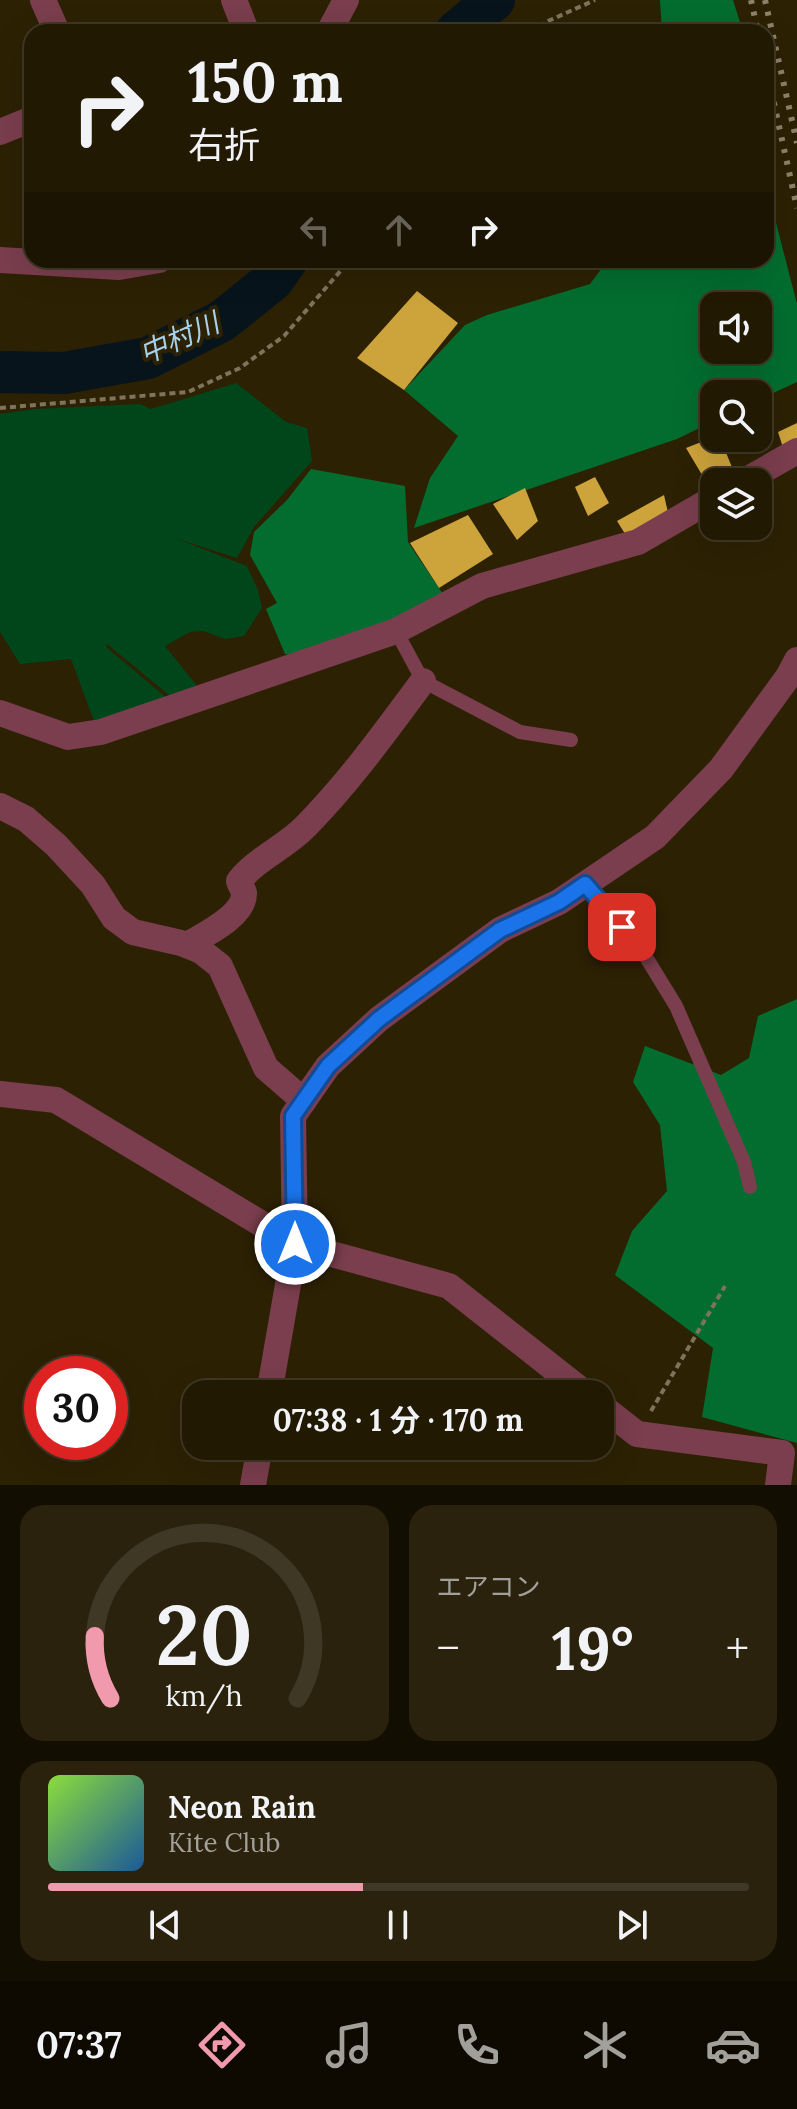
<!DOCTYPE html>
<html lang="ja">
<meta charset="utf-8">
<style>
body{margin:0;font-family:Lora,"Noto Sans JP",serif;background:#2a220d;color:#f1f3f6;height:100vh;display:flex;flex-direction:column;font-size:30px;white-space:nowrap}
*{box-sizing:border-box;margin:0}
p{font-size:26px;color:#a2a09a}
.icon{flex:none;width:44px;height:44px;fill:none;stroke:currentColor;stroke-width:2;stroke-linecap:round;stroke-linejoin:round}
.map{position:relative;height:1485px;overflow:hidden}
.panel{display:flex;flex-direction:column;gap:20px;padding:20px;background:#130e02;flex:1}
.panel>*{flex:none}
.banner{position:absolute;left:24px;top:24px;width:750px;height:244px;border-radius:24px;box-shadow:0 8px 32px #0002,0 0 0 2px #3f3825;background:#221903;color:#f1f3f6;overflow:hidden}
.controls{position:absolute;left:700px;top:292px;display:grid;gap:16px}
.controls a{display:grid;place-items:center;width:72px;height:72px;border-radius:16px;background:#221903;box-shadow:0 8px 32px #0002,0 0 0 2px #3f3825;font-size:40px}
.speed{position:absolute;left:24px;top:1356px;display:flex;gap:16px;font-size:40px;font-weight:700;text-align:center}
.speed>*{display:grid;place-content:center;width:104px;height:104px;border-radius:50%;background:#221903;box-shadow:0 8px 32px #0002,0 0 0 2px #3f3825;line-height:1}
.speed .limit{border:12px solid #d22;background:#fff;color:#111}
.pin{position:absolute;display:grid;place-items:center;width:68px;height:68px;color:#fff;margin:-34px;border-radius:16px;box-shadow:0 4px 12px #0006}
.me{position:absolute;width:88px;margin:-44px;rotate:0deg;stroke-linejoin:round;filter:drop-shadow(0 0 6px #0008)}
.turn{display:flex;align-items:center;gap:28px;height:168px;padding:0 32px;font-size:36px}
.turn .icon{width:104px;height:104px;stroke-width:2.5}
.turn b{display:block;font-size:56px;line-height:68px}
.lanes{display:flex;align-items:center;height:76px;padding:0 32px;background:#0003;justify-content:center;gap:40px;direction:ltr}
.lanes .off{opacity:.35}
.big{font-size:60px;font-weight:700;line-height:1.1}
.panel .card{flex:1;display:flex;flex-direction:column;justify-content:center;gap:12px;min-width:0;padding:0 28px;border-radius:24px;background:#2a220d}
.panel .dial{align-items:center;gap:0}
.dial svg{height:208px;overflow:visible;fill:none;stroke:#3f3825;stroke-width:7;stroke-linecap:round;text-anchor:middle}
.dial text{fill:#f1f3f6;stroke:none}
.song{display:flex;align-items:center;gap:24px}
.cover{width:96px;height:96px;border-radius:12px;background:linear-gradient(135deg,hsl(90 70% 55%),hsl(210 70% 35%))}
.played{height:8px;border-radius:4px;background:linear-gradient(90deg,#f29aad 45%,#3f3825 45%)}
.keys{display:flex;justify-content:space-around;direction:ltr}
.heat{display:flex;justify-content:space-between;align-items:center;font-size:44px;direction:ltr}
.panel .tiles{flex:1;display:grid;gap:20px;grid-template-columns:1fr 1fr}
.card:last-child{grid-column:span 2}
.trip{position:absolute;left:182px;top:1380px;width:432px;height:80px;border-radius:24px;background:#221903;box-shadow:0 8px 32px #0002,0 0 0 2px #3f3825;font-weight:700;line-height:80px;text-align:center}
.tab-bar{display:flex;height:128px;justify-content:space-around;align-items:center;background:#0e0a01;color:#a2a09a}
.tab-bar .icon{width:56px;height:56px}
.tab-bar .on{color:#f29aad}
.tab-bar b{font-size:36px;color:#f1f3f6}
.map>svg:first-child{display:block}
.green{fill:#00461b}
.forest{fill:#036d2f;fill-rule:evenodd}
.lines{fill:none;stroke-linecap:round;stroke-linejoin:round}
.river{stroke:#07141c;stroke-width:42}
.building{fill:#cda33b}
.path{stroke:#7e745c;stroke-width:4;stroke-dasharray:6 4;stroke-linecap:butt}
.service{stroke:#7a3e4e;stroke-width:14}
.minor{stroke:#7a3e4e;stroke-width:26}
.rail{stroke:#8d836b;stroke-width:6;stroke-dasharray:4 8;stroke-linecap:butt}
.route-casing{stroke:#114b97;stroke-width:20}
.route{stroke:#1a73e8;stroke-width:14}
.labels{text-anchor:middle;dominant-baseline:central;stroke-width:8;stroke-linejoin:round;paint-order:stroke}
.water-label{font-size:28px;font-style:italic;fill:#a3d1ee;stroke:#2d2104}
</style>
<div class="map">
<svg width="797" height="1485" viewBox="0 0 797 1485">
<rect width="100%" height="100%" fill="#2d2104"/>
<path class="green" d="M 236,383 L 286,422 L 307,428 L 312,461 L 254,527 L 237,558 L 177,539 L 247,566 L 258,590 L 262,608 L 244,636 L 225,639 L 203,631 L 190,632 L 165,646 L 197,686 L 175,700 L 107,644 L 106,647 L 173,703 L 97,729 L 71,659 L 20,664 L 0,632 L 0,414 L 35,409 L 140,404 L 151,409 Z"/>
<g class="forest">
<path d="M 660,0 L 733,0 L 743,32 L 662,32 Z"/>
<path d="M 766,184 L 797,304 L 797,382 L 758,400 L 758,394 L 714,394 L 714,421 L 677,439 L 414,528 L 430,478 L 458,436 L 404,390 L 465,325 L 487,315 L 590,284 L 608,260 L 766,260 ZM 714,306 L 758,306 L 758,350 L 714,350 Z"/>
<path d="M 311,469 L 405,486 L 408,542 L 445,597 L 306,657 L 285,654 L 266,609 L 277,603 L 250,555 L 254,532 L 287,500 Z"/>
<path d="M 797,999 L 797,1443 L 702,1417 L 713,1348 L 615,1275 L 632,1231 L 667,1191 L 660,1125 L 633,1082 L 645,1046 L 721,1075 L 749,1058 L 758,1016 Z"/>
</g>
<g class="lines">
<g class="river">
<path d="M 456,32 L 494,0"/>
<path d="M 0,372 L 64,373 L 148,358 L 222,321 L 273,280 L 287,260"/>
</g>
</g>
<g class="building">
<path d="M 417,291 L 458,323 L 404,390 L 357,358 Z"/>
<path d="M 797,423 L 797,448 L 786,457 L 778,432 Z"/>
<path d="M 714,437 L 720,438 L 736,477 L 728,482 L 714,482 L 714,495 L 686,448 Z"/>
<path d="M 595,477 L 609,503 L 588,516 L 575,487 Z"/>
<path d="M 525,488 L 538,521 L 517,540 L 493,504 Z"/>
<path d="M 664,495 L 669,517 L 627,537 L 617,521 Z"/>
<path d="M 468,515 L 493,554 L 439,588 L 410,543 Z"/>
</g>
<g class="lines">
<g class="path">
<path d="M 531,32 L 546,22 L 595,0"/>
<path d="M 0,408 L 188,392 L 240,368 L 284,336 L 350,260"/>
<path d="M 651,1411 L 725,1286"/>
</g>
<g class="service">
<path d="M 396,631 L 423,681 L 520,732 L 571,740"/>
<path d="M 585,884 L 641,949 L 676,1006 L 744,1162 L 750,1187"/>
</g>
<g class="minor">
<path d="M 43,0 L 57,32"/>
<path d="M 234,0 L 245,28"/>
<path d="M 329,32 L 346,0"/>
<path d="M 0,132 L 32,119"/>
<path d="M 0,260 L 119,267 L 159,260"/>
<path d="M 743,482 L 797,451"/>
<path d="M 0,713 L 68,737 L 101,732 L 396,631 L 482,586 L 638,542 L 714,498"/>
<path d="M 0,806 L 26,819 L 56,845 L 93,885 L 114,918 L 133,932 L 181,943 L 201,951 L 220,966 L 266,1068 L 304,1101"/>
<path d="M 187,945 C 204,935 245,916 244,893 C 243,889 240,885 239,881 C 257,858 286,847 306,826 C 350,781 386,731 423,681"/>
<path d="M 0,1094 L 56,1100 L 295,1244 L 449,1286 L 586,1394"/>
<path d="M 269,1394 L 295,1244 L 293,1116 L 328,1066 L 379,1019 L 500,930 L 559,902 L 655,837 L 721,769 L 788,677 L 797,660"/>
<path d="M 600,1405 L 637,1434 L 782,1453 L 778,1485"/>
<path d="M 253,1485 L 260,1446"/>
</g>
<g class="rail">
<path d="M 751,0 L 758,32"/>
<path d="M 765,0 L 797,143"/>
<path d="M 766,67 L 797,208"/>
</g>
</g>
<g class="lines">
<defs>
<path id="route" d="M 295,1244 L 293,1116 L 328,1066 L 379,1019 L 500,930 L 559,902 L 585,884 L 622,927"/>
</defs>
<use href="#route" class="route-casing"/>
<use href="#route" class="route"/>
</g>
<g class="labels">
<g class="water-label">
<text transform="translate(179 338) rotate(-24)">中村川</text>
</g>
</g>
</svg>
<div class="controls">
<a><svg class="icon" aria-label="sound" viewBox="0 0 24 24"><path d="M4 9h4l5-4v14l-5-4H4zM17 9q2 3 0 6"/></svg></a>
<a><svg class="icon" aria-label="search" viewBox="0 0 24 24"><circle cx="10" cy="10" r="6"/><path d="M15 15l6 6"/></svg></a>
<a><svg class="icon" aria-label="layers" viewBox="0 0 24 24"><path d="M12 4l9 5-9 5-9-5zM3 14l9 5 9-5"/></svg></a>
</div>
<div class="speed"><div class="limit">30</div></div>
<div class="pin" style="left:622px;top:927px;background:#d93025"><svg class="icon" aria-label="arrive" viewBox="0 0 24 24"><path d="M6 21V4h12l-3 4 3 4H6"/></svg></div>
<svg class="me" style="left:295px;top:1244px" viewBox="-20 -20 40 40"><circle r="17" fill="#1a73e8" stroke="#fff" stroke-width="3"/><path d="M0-11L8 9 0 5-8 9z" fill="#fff"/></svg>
<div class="trip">07:38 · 1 分 · 170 m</div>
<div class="banner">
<div class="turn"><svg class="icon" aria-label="right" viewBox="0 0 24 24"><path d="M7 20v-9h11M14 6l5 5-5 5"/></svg><div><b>150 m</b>右折</div></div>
<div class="lanes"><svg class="icon off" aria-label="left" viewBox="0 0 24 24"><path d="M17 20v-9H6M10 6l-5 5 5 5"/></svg><svg class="icon off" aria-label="ahead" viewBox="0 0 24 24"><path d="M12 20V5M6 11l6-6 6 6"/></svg><svg class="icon" aria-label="right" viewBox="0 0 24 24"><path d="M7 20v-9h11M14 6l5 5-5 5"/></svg></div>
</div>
</div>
<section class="panel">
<div class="tiles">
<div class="card dial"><svg viewBox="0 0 100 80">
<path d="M14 69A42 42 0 1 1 86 69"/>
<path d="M14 69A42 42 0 0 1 8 45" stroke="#f29aad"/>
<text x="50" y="56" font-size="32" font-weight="700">20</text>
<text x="50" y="72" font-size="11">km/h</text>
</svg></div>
<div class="card"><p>エアコン</p>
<div class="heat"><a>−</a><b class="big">19°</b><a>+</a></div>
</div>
<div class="card">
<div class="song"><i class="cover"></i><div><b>Neon Rain</b><p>Kite Club</p></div></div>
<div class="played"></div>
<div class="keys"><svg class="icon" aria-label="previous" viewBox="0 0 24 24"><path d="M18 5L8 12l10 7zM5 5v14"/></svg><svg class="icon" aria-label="pause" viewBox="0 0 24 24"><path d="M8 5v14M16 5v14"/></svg><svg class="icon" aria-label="next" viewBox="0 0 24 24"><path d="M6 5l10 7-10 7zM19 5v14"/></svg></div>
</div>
</div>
</section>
<nav class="tab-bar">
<b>07:37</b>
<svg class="icon on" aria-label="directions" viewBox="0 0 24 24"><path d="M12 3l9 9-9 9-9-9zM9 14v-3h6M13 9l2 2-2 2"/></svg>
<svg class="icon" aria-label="music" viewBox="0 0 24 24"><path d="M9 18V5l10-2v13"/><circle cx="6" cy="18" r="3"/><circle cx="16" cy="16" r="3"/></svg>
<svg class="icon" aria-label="phone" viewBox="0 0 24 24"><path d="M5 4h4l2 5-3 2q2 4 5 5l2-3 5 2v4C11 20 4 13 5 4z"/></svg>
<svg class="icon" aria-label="climate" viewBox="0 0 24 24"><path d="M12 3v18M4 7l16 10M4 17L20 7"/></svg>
<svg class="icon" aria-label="car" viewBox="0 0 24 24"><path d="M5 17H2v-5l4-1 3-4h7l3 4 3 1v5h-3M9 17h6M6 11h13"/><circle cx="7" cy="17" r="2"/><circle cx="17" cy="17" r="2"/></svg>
</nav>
